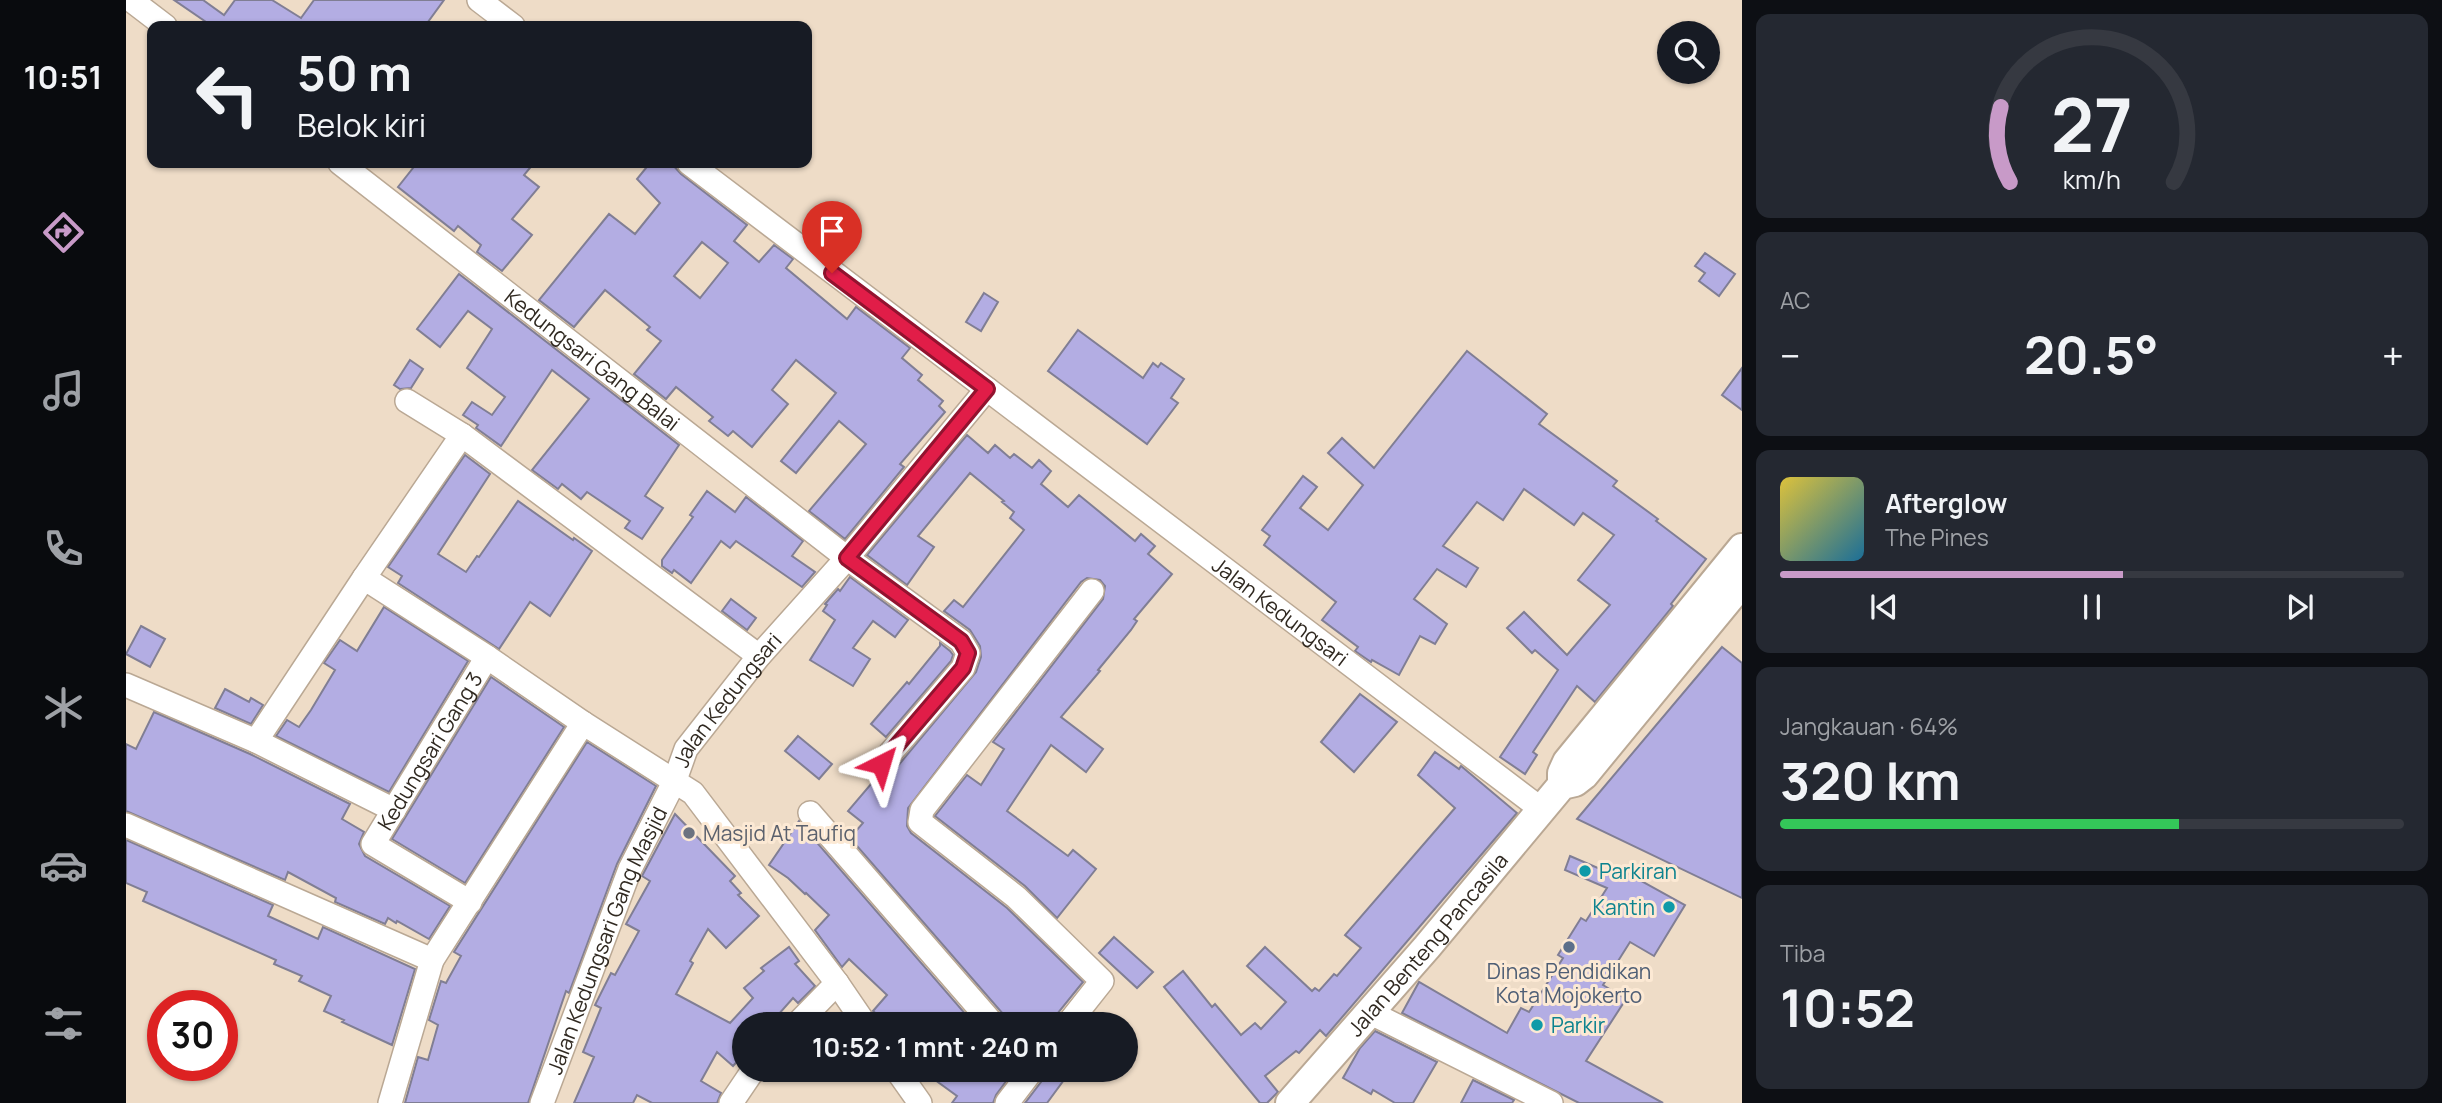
<!DOCTYPE html>
<html lang="id">
<meta charset="utf-8">
<style>
body{margin:0;font-family:Manrope,sans-serif;background:#242831;color:#f1f3f6;height:100vh;display:flex;flex-direction:column;font-size:26px;white-space:nowrap}
*{box-sizing:border-box;margin:0}
p{font-size:23px;color:#9ea1a6}
.icon{flex:none;width:38px;height:38px;fill:none;stroke:currentColor;stroke-width:2;stroke-linecap:round;stroke-linejoin:round}
.map{position:relative;flex:1;overflow:hidden}
.drawer{display:flex;flex-direction:column;gap:14px;padding:14px;background:#0d0f14;width:700px}
.drawer>*{flex:none}
.top-card{position:absolute;left:21px;top:21px;width:665px;height:147px;border-radius:14px;box-shadow:0 2px 5px #0004;background:#171b24;color:#f1f3f6;overflow:hidden}
.tools{position:absolute;left:1531px;top:21px;display:grid;gap:14px}
.tools a{display:grid;place-items:center;width:63px;height:63px;border-radius:50%;background:#171b24;box-shadow:0 2px 5px #0004;font-size:35px}
.speed{position:absolute;left:21px;top:990px;display:flex;gap:14px;font-size:35px;font-weight:700;text-align:center}
.speed>*{display:grid;place-content:center;width:91px;height:91px;border-radius:50%;background:#171b24;box-shadow:0 2px 5px #0004;line-height:1}
.speed .limit{border:10px solid #d22;background:#fff;color:#111}
.pin{position:absolute;display:grid;place-items:center;width:60px;height:60px;color:#fff;margin:-72px -30px;border-radius:50% 50% 50% 0;rotate:-45deg;box-shadow:0 0 7px #0007}
.pin .icon{rotate:45deg}
.me{position:absolute;width:77px;margin:-38px;rotate:40deg;stroke-linejoin:round;filter:drop-shadow(0 0 5px #0008)}
.turn{display:flex;align-items:center;gap:24px;height:147px;padding:0 35px;font-size:32px}
.turn .icon{width:91px;height:91px;stroke-width:2.5}
.turn b{display:block;font-size:49px;line-height:60px}
.big{font-size:52px;font-weight:700;line-height:1.1}
.drawer .tile{flex:1;display:flex;flex-direction:column;justify-content:center;gap:10px;min-width:0;padding:0 24px;border-radius:14px;background:#242831}
.drawer .dial{align-items:center;gap:0}
.dial svg{height:182px;overflow:visible;fill:none;stroke:#363941;stroke-width:7;stroke-linecap:round;text-anchor:middle}
.dial text{fill:#f1f3f6;stroke:none}
.song{display:flex;align-items:center;gap:21px}
.cover{width:84px;height:84px;border-radius:10px;background:linear-gradient(135deg,hsl(50 70% 55%),hsl(200 70% 35%))}
.played{height:7px;border-radius:4px;background:linear-gradient(90deg,#c89ac8 55%,#363941 55%)}
.keys{display:flex;justify-content:space-around;direction:ltr}
.heat{display:flex;justify-content:space-between;align-items:center;font-size:38px;direction:ltr}
.charge{height:10px;border-radius:5px;background:linear-gradient(90deg,#34c759 64%,#363941 0)}
.trip{position:absolute;left:606px;top:1012px;width:406px;height:70px;border-radius:35px;background:#171b24;box-shadow:0 2px 5px #0004;font-weight:700;line-height:70px;text-align:center}
main{display:flex;flex:1;min-height:0}
.tabs{display:flex;flex-direction:column;width:126px;justify-content:space-around;align-items:center;background:#090b0e;color:#9ea1a6}
.tabs .icon{width:49px;height:49px}
.tabs .active{color:#c89ac8}
.tabs b{font-size:32px;color:#f1f3f6}
.map>svg:first-child{display:block}
.building{fill:#b3ade3;stroke:#807e94;stroke-width:2;fill-rule:evenodd}
.lines{fill:none;stroke-linecap:round;stroke-linejoin:round}
.minor-casing{stroke:#baa894;stroke-width:26}
.tertiary-casing{stroke:#baa894;stroke-width:32}
.minor{stroke:#fff;stroke-width:23}
.tertiary{stroke:#fff;stroke-width:28}
.route-casing{stroke:#92132f;stroke-width:18}
.route{stroke:#e11d48;stroke-width:12}
.worship-dot{fill:#6b7280;stroke:#fce9d4;stroke-width:2.5}
.culture-dot{fill:#0f9aa8;stroke:#fce9d4;stroke-width:2.5}
.service-dot{fill:#5c6f8a;stroke:#fce9d4;stroke-width:2.5}
.labels{text-anchor:middle;dominant-baseline:central;stroke-width:6;stroke-linejoin:round;paint-order:stroke}
.street-label{font-size:21px;fill:#302921;stroke:#fce9d4}
.worship-label{font-size:21px;fill:#5b616d;stroke:#fce9d4;text-anchor:start}
.culture-label{font-size:21px;fill:#0d838f;stroke:#fce9d4;text-anchor:start}
.service-label{font-size:21px;fill:#4e5e75;stroke:#fce9d4}
</style>
<main>
<nav class="tabs">
<b>10:51</b>
<svg class="icon active" aria-label="directions" viewBox="0 0 24 24"><path d="M12 3l9 9-9 9-9-9zM9 14v-3h6M13 9l2 2-2 2"/></svg>
<svg class="icon" aria-label="music" viewBox="0 0 24 24"><path d="M9 18V5l10-2v13"/><circle cx="6" cy="18" r="3"/><circle cx="16" cy="16" r="3"/></svg>
<svg class="icon" aria-label="phone" viewBox="0 0 24 24"><path d="M5 4h4l2 5-3 2q2 4 5 5l2-3 5 2v4C11 20 4 13 5 4z"/></svg>
<svg class="icon" aria-label="climate" viewBox="0 0 24 24"><path d="M12 3v18M4 7l16 10M4 17L20 7"/></svg>
<svg class="icon" aria-label="car" viewBox="0 0 24 24"><path d="M5 17H2v-5l4-1 3-4h7l3 4 3 1v5h-3M9 17h6M6 11h13"/><circle cx="7" cy="17" r="2"/><circle cx="17" cy="17" r="2"/></svg>
<svg class="icon" aria-label="filters" viewBox="0 0 24 24"><path d="M4 7h16M4 17h16"/><circle cx="9" cy="7" r="2"/><circle cx="15" cy="17" r="2"/></svg>
</nav>
<div class="map">
<svg width="1616" height="1103" viewBox="0 0 1616 1103">
<rect width="100%" height="100%" fill="#eedcc7"/>
<g class="building">
<path d="M 48,0 L 77,0 L 98,15 L 109,0 L 146,0 L 175,18 L 188,0 L 318,0 L 299,26 L 86,26 Z"/>
<path d="M 291,163 L 408,163 L 398,175 L 413,187 L 386,219 L 406,235 L 376,271 L 351,252 L 355,245 L 332,226 L 328,231 L 272,187 Z"/>
<path d="M 524,163 L 545,163 L 555,174 L 621,225 L 608,241 L 633,262 L 648,245 L 667,259 L 660,268 L 721,319 L 730,307 L 784,348 L 776,358 L 796,375 L 792,380 L 817,401 L 813,406 L 819,412 L 774,464 L 778,467 L 719,539 L 683,511 L 740,444 L 713,421 L 670,473 L 655,461 L 710,393 L 670,360 L 646,390 L 662,404 L 626,447 L 607,431 L 602,436 L 583,421 L 587,417 L 550,387 L 540,399 L 508,374 L 535,341 L 521,330 L 524,327 L 479,290 L 448,327 L 413,300 L 483,214 L 509,234 L 534,203 L 511,179 ZM 576,242 L 602,263 L 574,298 L 548,276 Z"/>
<path d="M 1579,253 L 1609,274 L 1593,296 L 1573,281 L 1579,273 L 1569,266 Z"/>
<path d="M 333,274 L 553,445 L 519,496 L 537,508 L 516,539 L 499,528 L 504,521 L 461,492 L 455,499 L 436,484 L 432,489 L 406,470 L 463,399 L 426,370 L 375,446 L 350,428 L 352,425 L 337,415 L 346,402 L 366,415 L 379,397 L 341,368 L 366,329 L 342,311 L 314,347 L 291,329 Z"/>
<path d="M 858,293 L 872,302 L 855,331 L 840,322 Z"/>
<path d="M 952,330 L 1017,378 L 1027,363 L 1032,367 L 1035,363 L 1058,379 L 1045,398 L 1052,403 L 1021,444 L 922,371 Z"/>
<path d="M 1341,351 L 1421,414 L 1413,424 L 1491,481 L 1487,486 L 1532,519 L 1530,521 L 1580,559 L 1545,604 L 1547,606 L 1469,702 L 1451,686 L 1407,752 L 1411,755 L 1399,774 L 1374,757 L 1432,670 L 1409,650 L 1406,653 L 1381,628 L 1398,612 L 1441,655 L 1484,605 L 1452,580 L 1488,535 L 1457,513 L 1448,525 L 1398,489 L 1377,520 L 1351,502 L 1317,546 L 1352,568 L 1340,587 L 1311,569 L 1288,599 L 1321,624 L 1309,644 L 1294,636 L 1273,675 L 1246,660 L 1245,662 L 1229,651 L 1232,647 L 1196,620 L 1210,602 L 1138,545 L 1144,536 L 1136,530 L 1177,476 L 1191,487 L 1174,508 L 1202,530 L 1237,485 L 1202,453 L 1216,438 L 1248,468 Z"/>
<path d="M 284,360 L 297,369 L 285,388 L 274,389 L 268,385 Z"/>
<path d="M 1616,368 L 1616,410 L 1596,395 Z"/>
<path d="M 841,435 L 862,453 L 869,445 L 884,458 L 888,454 L 906,468 L 913,460 L 925,471 L 915,484 L 942,507 L 953,495 L 1009,541 L 1015,534 L 1029,546 L 1022,554 L 1046,574 L 1008,619 L 1011,621 L 1005,630 L 972,670 L 974,671 L 935,717 L 977,749 L 960,772 L 925,745 L 881,811 L 942,856 L 947,850 L 970,869 L 931,918 L 899,886 L 809,816 L 841,775 L 855,785 L 878,749 L 867,742 L 977,599 L 979,586 L 974,580 L 961,578 L 955,582 L 782,808 L 781,826 L 785,833 L 881,908 L 957,982 L 923,1024 L 881,1024 L 878,1015 L 724,838 L 737,823 L 722,811 L 751,777 L 759,777 L 766,773 L 850,672 L 855,657 L 854,646 L 844,630 L 818,611 L 828,600 L 837,607 L 898,530 L 884,518 L 888,512 L 876,502 L 878,501 L 844,473 L 792,536 L 808,547 L 781,585 L 741,555 Z"/>
<path d="M 339,455 L 364,474 L 312,554 L 340,572 L 351,556 L 353,557 L 392,501 L 447,540 L 448,538 L 466,551 L 424,616 L 404,602 L 373,649 L 272,583 L 276,576 L 262,567 Z"/>
<path d="M 581,491 L 609,512 L 620,497 L 677,541 L 666,556 L 689,572 L 676,587 L 610,541 L 604,548 L 595,541 L 565,583 L 548,570 L 546,573 L 536,566 L 536,560 L 567,517 L 564,515 Z"/>
<path d="M 724,577 L 782,620 L 769,637 L 747,621 L 727,648 L 744,659 L 727,686 L 684,660 L 709,620 L 697,611 L 701,605 L 699,604 L 712,589 L 714,591 Z"/>
<path d="M 605,599 L 630,618 L 621,630 L 596,611 Z"/>
<path d="M 258,607 L 342,661 L 263,792 L 150,736 L 161,720 L 173,727 L 185,710 L 209,670 L 198,663 L 214,640 L 231,651 Z"/>
<path d="M 15,626 L 39,639 L 24,667 L 0,654 Z"/>
<path d="M 814,643 L 824,651 L 827,655 L 825,661 L 760,737 L 745,724 L 781,682 L 783,684 L 814,646 Z"/>
<path d="M 1596,647 L 1616,663 L 1616,898 L 1451,819 Z"/>
<path d="M 365,677 L 438,727 L 339,883 L 266,839 Z"/>
<path d="M 99,689 L 123,702 L 125,698 L 137,705 L 125,724 L 89,708 Z"/>
<path d="M 1234,694 L 1271,722 L 1228,772 L 1195,742 Z"/>
<path d="M 28,712 L 124,754 L 224,804 L 216,819 L 238,832 L 233,844 L 239,856 L 324,906 L 303,939 L 271,921 L 270,923 L 262,918 L 259,924 L 209,902 L 210,898 L 162,872 L 159,880 L 0,811 L 0,744 L 10,749 Z"/>
<path d="M 672,736 L 706,764 L 693,779 L 659,751 Z"/>
<path d="M 461,742 L 530,786 L 491,864 L 443,993 L 440,991 L 402,1103 L 279,1103 L 292,1057 L 302,1060 L 312,1025 L 303,1020 L 315,981 L 320,983 L 335,956 L 328,952 Z"/>
<path d="M 1309,752 L 1333,769 L 1335,766 L 1391,813 L 1200,1036 L 1194,1030 L 1173,1053 L 1170,1051 L 1139,1076 L 1152,1092 L 1141,1103 L 1134,1103 L 1038,987 L 1057,971 L 1086,1007 L 1089,1004 L 1115,1035 L 1129,1023 L 1135,1029 L 1160,1002 L 1121,966 L 1139,947 L 1186,991 L 1189,988 L 1193,991 L 1208,974 L 1211,976 L 1235,948 L 1219,935 L 1329,808 L 1292,775 Z"/>
<path d="M 549,814 L 609,876 L 604,881 L 615,893 L 612,895 L 633,916 L 600,948 L 582,929 L 564,961 L 567,963 L 550,994 L 604,1023 L 627,998 L 618,988 L 638,971 L 635,968 L 663,947 L 673,961 L 669,964 L 689,986 L 672,1003 L 667,998 L 644,1024 L 618,1024 L 618,1054 L 607,1066 L 591,1052 L 575,1081 L 595,1093 L 591,1103 L 526,1103 L 511,1095 L 507,1103 L 448,1103 L 468,1057 L 457,1052 L 475,1008 L 469,1005 L 485,973 L 489,975 L 513,931 L 500,924 L 524,881 L 516,876 Z"/>
<path d="M 673,821 L 673,822 L 848,1024 L 762,1024 L 747,1011 L 761,995 L 723,959 L 716,967 L 689,930 L 703,915 L 680,893 L 679,894 L 662,878 L 643,865 Z"/>
<path d="M 0,840 L 147,905 L 142,916 L 192,939 L 197,927 L 289,969 L 266,1045 L 216,1022 L 218,1020 L 198,1011 L 205,996 L 173,981 L 176,976 L 148,964 L 150,960 L 17,901 L 21,892 L 0,883 Z"/>
<path d="M 1444,856 L 1488,875 L 1492,868 L 1559,905 L 1528,956 L 1504,942 L 1477,985 L 1500,999 L 1460,1061 L 1537,1103 L 1453,1103 L 1276,1013 L 1293,982 L 1381,1033 L 1395,1008 L 1403,1012 L 1437,958 L 1432,955 L 1455,918 L 1460,921 L 1481,888 L 1439,870 Z"/>
<path d="M 988,937 L 1027,972 L 1011,988 L 973,953 Z"/>
<path d="M 1249,1031 L 1311,1062 L 1287,1103 L 1269,1103 L 1247,1090 L 1245,1094 L 1217,1078 L 1234,1048 Z"/>
<path d="M 794,1069 L 889,1069 L 870,1095 L 867,1103 L 826,1103 L 831,1096 Z"/>
<path d="M 921,1069 L 946,1069 L 921,1103 L 899,1103 L 918,1078 Z"/>
<path d="M 1347,1080 L 1388,1100 L 1386,1103 L 1335,1103 Z"/>
</g>
<g class="lines">
<defs>
<g id="minor">
<path d="M 5,0 L 39,26"/>
<path d="M 353,0 L 387,26"/>
<path id="s1" d="M 214,163 L 721,558 L 835,641 L 842,653 L 837,668 L 755,764"/>
<path id="s2" d="M 563,163 L 1415,809"/>
<path d="M 281,401 L 336,435 L 633,656"/>
<path d="M 238,578 L 336,435"/>
<path d="M 0,685 L 130,741 L 268,810"/>
<path d="M 130,741 L 238,578 L 361,657 L 457,723"/>
<path d="M 684,813 L 867,1024"/>
<path d="M 0,825 L 306,960"/>
<path id="s3" d="M 344,902 L 247,844 L 361,657"/>
<path d="M 1245,1010 L 1255,1018 L 1425,1103"/>
<path d="M 671,1024 L 711,983"/>
<path d="M 942,1024 L 976,981 L 890,897 L 794,822 L 796,810 L 966,591"/>
<path d="M 770,1069 L 794,1103"/>
<path d="M 264,1103 L 306,960 L 457,723 L 567,793 L 711,983 L 739,1024"/>
<path id="s4" d="M 416,1103 L 504,869 L 549,780 L 560,749 L 633,656 L 721,558 L 861,389"/>
<path d="M 605,1103 L 628,1069"/>
<path d="M 881,1103 L 907,1069"/>
</g>
<g id="tertiary">
<path d="M 1436,785 L 1436,773 L 1441,762 L 1616,548"/>
<path id="s5" d="M 1164,1103 L 1301,947 L 1436,785 L 1449,782 L 1458,775 L 1616,583"/>
</g>
</defs>
<use href="#minor" class="minor-casing"/>
<use href="#tertiary" class="tertiary-casing"/>
<use href="#minor" class="minor"/>
<use href="#tertiary" class="tertiary"/>
</g>
<g class="lines">
<defs>
<path id="route" d="M 706,273 L 861,389 L 721,558 L 835,641 L 842,653 L 837,668 L 755,764"/>
</defs>
<use href="#route" class="route-casing"/>
<use href="#route" class="route"/>
</g>
<circle class="worship-dot" cx="563" cy="833" r="7"/>
<g class="culture-dot">
<circle cx="1459" cy="871" r="7"/>
<circle cx="1543" cy="907" r="7"/>
<circle cx="1411" cy="1025" r="7"/>
</g>
<circle class="service-dot" cx="1443" cy="947" r="7"/>
<g class="labels">
<g class="street-label">
<text stroke="none"><textPath href="#s1" startOffset="320">Kedungsari Gang Balai</textPath></text>
<text stroke="none"><textPath href="#s2" startOffset="742">Jalan Kedungsari</textPath></text>
<text stroke="none"><textPath href="#s4" startOffset="446">Jalan Kedungsari</textPath></text>
<text stroke="none"><textPath href="#s3" startOffset="222">Kedungsari Gang 3</textPath></text>
<text stroke="none"><textPath href="#s4" startOffset="175">Jalan Kedungsari Gang Masjid</textPath></text>
<text stroke="none"><textPath href="#s5" startOffset="210">Jalan Benteng Pancasila</textPath></text>
</g>
<g class="worship-label">
<text x="577" y="833">Masjid At Taufiq</text>
</g>
<g class="culture-label">
<text x="1473" y="871">Parkiran</text>
<text x="1529" y="907" text-anchor="end">Kantin</text>
<text x="1425" y="1025">Parkir</text>
</g>
<g class="service-label">
<text x="1443" y="971">Dinas Pendidikan<tspan x="1443" dy="24">Kota Mojokerto</tspan></text>
</g>
</g>
</svg>
<div class="tools">
<a><svg class="icon" aria-label="search" viewBox="0 0 24 24"><circle cx="10" cy="10" r="6"/><path d="M15 15l6 6"/></svg></a>
</div>
<div class="speed"><div class="limit">30</div></div>
<div class="pin" style="left:706px;top:273px;background:#d93025"><svg class="icon" aria-label="arrive" viewBox="0 0 24 24"><path d="M6 21V4h12l-3 4 3 4H6"/></svg></div>
<svg class="me" style="left:755px;top:764px" viewBox="-20 -20 40 40"><path d="M0-17L14 15 0 8-14 15z" fill="#e11d48" stroke="#fff" stroke-width="4"/></svg>
<div class="trip">10:52 · 1 mnt · 240 m</div>
<div class="top-card">
<div class="turn"><svg class="icon" aria-label="left" viewBox="0 0 24 24"><path d="M17 20v-9H6M10 6l-5 5 5 5"/></svg><div><b>50 m</b>Belok kiri</div></div>
</div>
</div>
<section class="drawer">
<div class="tile dial"><svg viewBox="0 0 100 80">
<path d="M14 69A42 42 0 1 1 86 69"/>
<path d="M14 69A42 42 0 0 1 10 36" stroke="#c89ac8"/>
<text x="50" y="56" font-size="32" font-weight="700">27</text>
<text x="50" y="72" font-size="11">km/h</text>
</svg></div>
<div class="tile"><p>AC</p>
<div class="heat"><a>−</a><b class="big">20.5°</b><a>+</a></div>
</div>
<div class="tile">
<div class="song"><i class="cover"></i><div><b>Afterglow</b><p>The Pines</p></div></div>
<div class="played"></div>
<div class="keys"><svg class="icon" aria-label="previous" viewBox="0 0 24 24"><path d="M18 5L8 12l10 7zM5 5v14"/></svg><svg class="icon" aria-label="pause" viewBox="0 0 24 24"><path d="M8 5v14M16 5v14"/></svg><svg class="icon" aria-label="next" viewBox="0 0 24 24"><path d="M6 5l10 7-10 7zM19 5v14"/></svg></div>
</div>
<div class="tile"><p>Jangkauan · 64%</p><b class="big">320 km</b><div class="charge"></div></div>
<div class="tile"><p>Tiba</p><b class="big">10:52</b></div>
</section>
</main>
